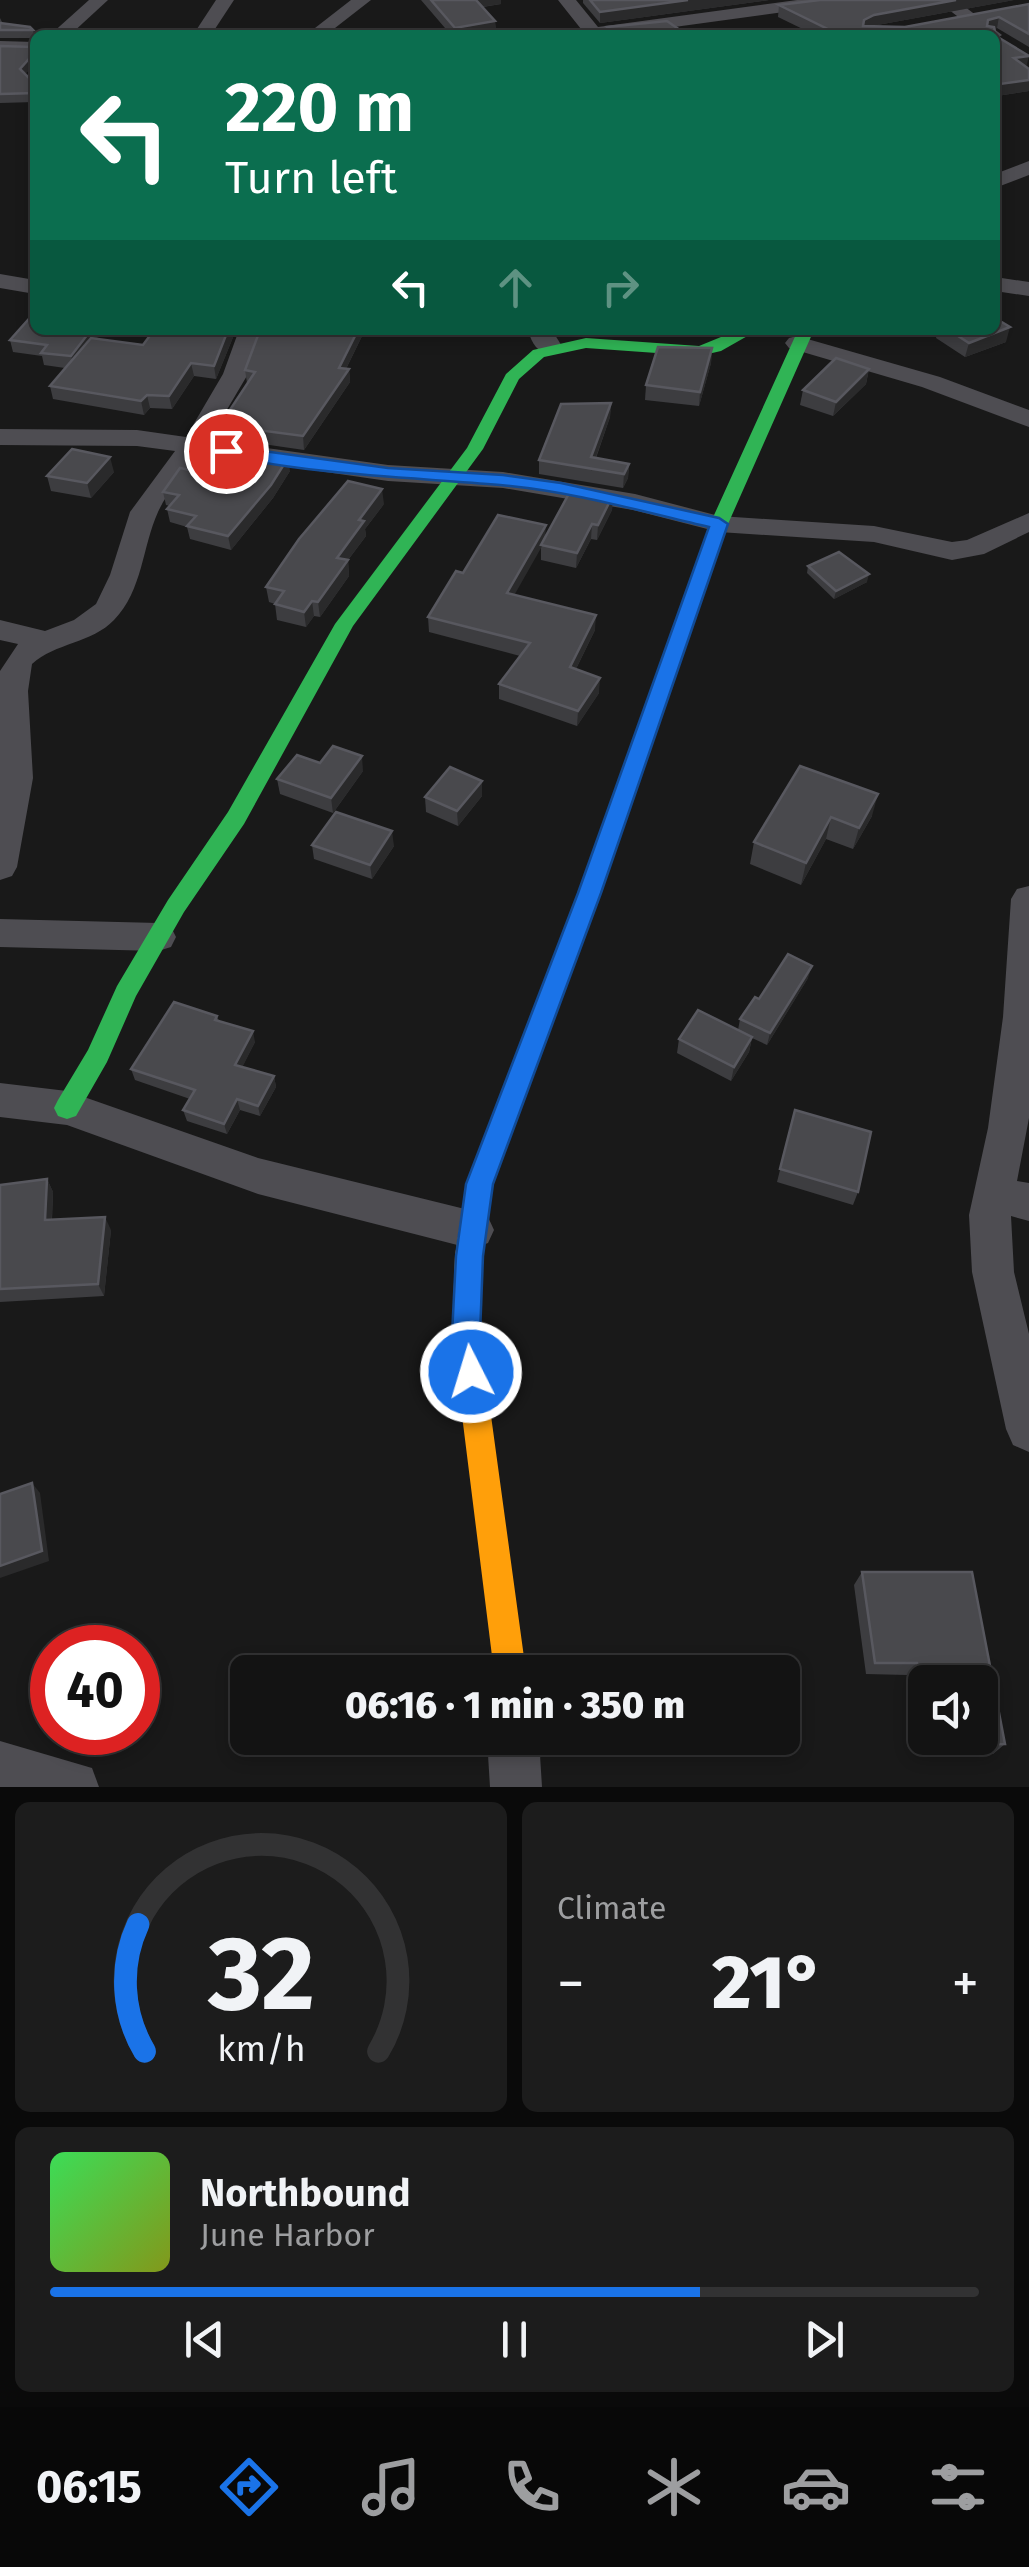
<!DOCTYPE html>
<meta charset="utf-8">
<style>
body{margin:0;font-family:"Fira Sans",sans-serif;background:#1c1c1c;color:#f1f3f6;height:100vh;display:flex;flex-direction:column;font-size:38px;white-space:nowrap}
*{box-sizing:border-box;margin:0}
p{font-size:32px;color:#9d9ea0}
.icon{flex:none;width:55px;height:55px;fill:none;stroke:currentColor;stroke-width:2;stroke-linecap:round;stroke-linejoin:round}
.map{position:relative;height:1787px;overflow:hidden}
.side{display:flex;flex-direction:column;gap:15px;padding:15px;background:#0a0a0a;flex:1}
.side>*{flex:none}
.banner{position:absolute;left:30px;top:30px;width:970px;height:305px;border-radius:15px;box-shadow:0 5px 15px #0003,0 0 0 2px #323233;background:#0b6e4f;color:#fff;overflow:hidden}
.fabs{position:absolute;left:908px;top:1665px;display:grid;gap:20px}
.fabs a{display:grid;place-items:center;width:90px;height:90px;border-radius:15px;background:#131313;box-shadow:0 5px 15px #0003,0 0 0 2px #323233;font-size:50px}
.speed{position:absolute;left:30px;top:1625px;display:flex;gap:20px;font-size:50px;font-weight:700;text-align:center}
.speed>*{display:grid;place-content:center;width:130px;height:130px;border-radius:50%;background:#131313;box-shadow:0 5px 15px #0003,0 0 0 2px #323233;line-height:1}
.speed .limit{border:15px solid #d22;background:#fff;color:#111}
.pin{position:absolute;display:grid;place-items:center;width:85px;height:85px;color:#fff;margin:-42px;border:5px solid #fff;border-radius:50%;box-shadow:0 2px 10px #0007}
.me{position:absolute;width:110px;margin:-55px;rotate:355deg;stroke-linejoin:round;filter:drop-shadow(0 0 8px #0008)}
.turn{display:flex;align-items:center;gap:35px;height:210px;padding:0 30px;font-size:45px}
.turn .icon{width:130px;height:130px;stroke-width:2.5}
.turn b{display:block;font-size:70px;line-height:85px}
.lanes{display:flex;align-items:center;height:95px;padding:0 30px;background:#0003;justify-content:center;gap:50px;direction:ltr}
.lanes .off{opacity:.35}
.big{font-size:75px;font-weight:800;line-height:1.1}
.side .tile{flex:1;display:flex;flex-direction:column;justify-content:center;gap:15px;min-width:0;padding:0 35px;border-radius:15px;background:#1c1c1c}
.side .dial{align-items:center;gap:0}
.dial svg{height:260px;overflow:visible;fill:none;stroke:#323233;stroke-width:7;stroke-linecap:round;text-anchor:middle}
.dial text{fill:#f1f3f6;stroke:none}
.song{display:flex;align-items:center;gap:30px}
.cover{width:120px;height:120px;border-radius:15px;background:linear-gradient(135deg,hsl(130 70% 55%),hsl(70 70% 35%))}
.played{height:10px;border-radius:5px;background:linear-gradient(90deg,#1a73e8 70%,#323233 70%)}
.keys{display:flex;justify-content:space-around;direction:ltr}
.heat{display:flex;justify-content:space-between;align-items:center;font-size:55px;direction:ltr}
.side .tiles{flex:1;display:grid;gap:15px;grid-template-columns:1fr 1fr}
.tile:last-child{grid-column:span 2}
.trip{position:absolute;left:230px;top:1655px;width:570px;height:100px;border-radius:15px;background:#131313;box-shadow:0 5px 15px #0003,0 0 0 2px #323233;font-weight:800;line-height:100px;text-align:center}
.tab-bar{display:flex;height:160px;justify-content:space-around;align-items:center;background:#080808;color:#9d9ea0}
.tab-bar .icon{width:70px;height:70px}
.tab-bar .selected{color:#1a73e8}
.tab-bar b{font-size:45px;color:#f1f3f6}
.map>svg:first-child{display:block}
.lines{fill:none;stroke-linecap:round;stroke-linejoin:round}
.street{fill:#4e4d52;fill-rule:evenodd}
.fast{fill:#30b455;fill-rule:evenodd}
.slow{fill:#ff9f0a;fill-rule:evenodd}
.wall{fill:#3d3d40;fill-rule:evenodd}
.shaded-wall{fill:#2a2a2b}
.building{fill:#49494d;stroke:#58585f;stroke-width:2.5}
.route{fill:#1a73e8;stroke:#114b97;stroke-width:2.5}
</style>
<div class="map">
<svg width="1029" height="1787" viewBox="0 0 1029 1787">
<rect width="100%" height="100%" fill="#191919"/>
<g class="lines">
<g class="street">
<path d="M 89,0 L 108,0 L 70,35 L 50,35 Z"/>
<path d="M 216,0 L 234,0 L 211,35 L 193,35 Z"/>
<path d="M 351,0 L 371,0 L 326,35 L 306,35 Z"/>
<path d="M 558,0 L 576,0 L 598,27 L 797,0 L 844,0 L 835,5 L 616,35 L 568,35 L 581,29 Z"/>
<path d="M 936,0 L 956,0 L 1002,35 L 995,40 L 995,35 L 982,35 Z"/>
<path d="M 0,41 L 35,42 L 35,52 L 0,51 Z"/>
<path d="M 1029,161 L 1029,175 L 995,188 L 995,174 Z"/>
<path d="M 0,274 L 35,280 L 35,294 L 0,288 Z"/>
<path d="M 995,277 L 1029,282 L 1029,296 L 995,291 Z"/>
<path d="M 239,330 L 263,330 L 248,374 L 209,440 L 388,465 L 503,472 L 635,494 L 719,516 L 874,526 L 952,542 L 967,540 L 1029,513 L 1029,532 L 984,554 L 952,560 L 874,542 L 719,532 L 633,510 L 503,488 L 388,481 L 199,454 C 185,473 168,490 158,512 C 142,547 143,590 114,620 C 92,643 55,643 32,664 L 28,691 L 33,778 L 17,867 L 12,876 L 0,880 L 0,671 L 18,644 L 0,640 L 0,620 L 45,631 L 74,620 L 96,604 L 110,575 L 130,512 L 175,451 L 137,446 L 0,445 L 0,429 L 137,430 L 186,437 L 223,374 Z"/>
<path d="M 528,330 L 552,330 L 563,348 L 551,355 C 537,352 532,344 528,330 Z"/>
<path d="M 797,336 L 940,377 L 1029,410 L 1029,427 L 922,387 L 789,348 L 785,343 L 789,338 Z"/>
<path d="M 1029,886 L 1029,1118 L 1017,1181 L 1029,1183 L 1029,1221 L 1011,1216 L 1014,1272 L 1029,1334 L 1029,1452 L 1013,1445 L 1006,1429 L 972,1272 L 969,1215 L 988,1128 L 1003,1017 L 1011,899 L 1017,889 Z"/>
<path d="M 0,919 L 158,923 L 171,927 L 176,937 L 171,947 L 158,951 L 0,947 Z"/>
<path d="M 0,1083 L 67,1091 L 258,1158 L 473,1211 L 488,1217 L 494,1230 L 488,1243 L 473,1249 L 258,1194 L 67,1125 L 0,1117 Z"/>
<path d="M 487,1738 L 539,1738 L 542,1787 L 490,1787 Z"/>
<path d="M 0,1741 L 92,1768 L 99,1787 L 0,1787 Z"/>
</g>
<g class="fast">
<path d="M 738,330 L 758,330 L 721,351 L 699,356 L 586,348 L 544,357 L 519,379 L 483,449 L 353,626 L 244,824 L 184,912 L 136,996 L 107,1062 L 76,1116 L 67,1119 L 58,1116 L 54,1108 L 58,1100 L 88,1050 L 117,986 L 168,900 L 228,812 L 335,624 L 467,448 L 506,374 L 533,350 L 586,338 L 699,346 Z"/>
<path d="M 798,330 L 814,330 L 728,524 L 601,893 L 530,1083 L 527,1090 L 518,1094 L 509,1090 L 506,1083 L 579,893 L 710,524 Z"/>
</g>
<path class="slow" d="M 518,1072 L 527,1076 L 530,1083 L 492,1184 L 483,1256 L 480,1335 L 526,1672 L 494,1672 L 452,1335 L 455,1256 L 466,1184 L 506,1083 L 509,1076 Z"/>
</g>
<g class="wall">
<path d="M 421,0 L 501,0 L 501,4 L 483,7 L 495,21 L 496,33 L 451,35 Z"/>
<path d="M 583,0 L 769,0 L 600,23 L 583,3 Z"/>
<path d="M 1014,0 L 872,26 L 905,27 L 1029,4 L 1029,47 L 997,28 L 994,29 L 996,36 L 1029,69 L 1029,91 L 997,96 L 995,94 L 995,35 L 815,35 L 778,17 L 779,5 Z"/>
<path d="M 0,18 L 3,24 L 30,27 L 33,30 L 35,37 L 35,63 L 25,74 L 35,84 L 35,102 L 0,103 L 0,46 L 33,47 L 35,38 L 0,38 Z"/>
<path d="M 35,330 L 103,330 L 96,339 L 143,345 L 236,330 L 216,379 L 194,376 L 172,409 L 150,408 L 144,415 L 53,399 L 50,386 L 65,368 L 44,365 L 42,356 L 13,352 L 10,340 Z"/>
<path d="M 260,330 L 365,330 L 346,369 L 349,369 L 350,382 L 304,450 L 222,438 L 220,425 L 247,383 L 245,370 Z"/>
<path d="M 600,330 L 707,330 L 707,333 L 698,337 Z"/>
<path d="M 938,330 L 995,330 L 1006,342 L 965,357 L 936,338 Z"/>
<path d="M 712,348 L 711,363 L 699,406 L 645,400 L 646,385 Z"/>
<path d="M 869,369 L 866,384 L 833,416 L 800,405 L 803,390 Z"/>
<path d="M 611,403 L 610,417 L 596,458 L 629,464 L 628,478 L 623,488 L 539,474 L 539,460 Z"/>
<path d="M 190,470 L 290,471 L 273,498 L 231,550 L 190,539 L 187,527 L 170,522 L 167,509 L 170,506 L 166,505 L 163,492 Z"/>
<path d="M 114,472 L 91,498 L 51,491 L 47,476 Z"/>
<path d="M 613,495 L 612,510 L 597,540 L 591,539 L 576,568 L 541,560 L 541,547 L 514,594 L 595,630 L 576,669 L 599,693 L 577,726 L 499,699 L 499,684 L 520,656 L 429,632 L 428,617 L 463,573 L 545,538 Z"/>
<path d="M 384,504 L 365,529 L 366,536 L 348,560 L 349,576 L 320,617 L 314,616 L 306,627 L 277,620 L 275,604 L 269,602 L 266,587 Z"/>
<path d="M 808,566 L 867,582 L 834,599 L 807,573 Z"/>
<path d="M 800,766 L 872,816 L 853,849 L 826,839 L 801,885 L 750,864 L 754,842 Z"/>
<path d="M 363,771 L 333,813 L 280,794 L 277,779 Z"/>
<path d="M 482,796 L 458,826 L 426,812 L 425,797 Z"/>
<path d="M 312,845 L 394,846 L 372,879 L 314,859 Z"/>
<path d="M 808,978 L 767,1045 L 752,1038 L 749,1052 L 731,1081 L 677,1053 L 679,1039 L 738,1030 L 740,1019 L 759,999 Z"/>
<path d="M 217,1016 L 219,1021 L 255,1042 L 242,1067 L 274,1076 L 276,1087 L 260,1116 L 240,1110 L 227,1134 L 187,1121 L 183,1110 L 190,1099 L 135,1080 L 131,1069 Z"/>
<path d="M 795,1110 L 858,1192 L 853,1205 L 777,1182 Z"/>
<path d="M 47,1179 L 53,1192 L 52,1220 L 111,1230 L 104,1296 L 0,1302 L 0,1185 Z"/>
<path d="M 862,1572 L 1005,1744 L 993,1754 L 919,1755 L 907,1675 L 866,1674 L 854,1585 ZM 925,1682 L 980,1738 L 925,1738 Z"/>
</g>
<g class="shaded-wall">
<path d="M 473,0 L 501,0 L 501,4 L 474,8 Z"/>
<path d="M 688,0 L 769,0 L 600,23 L 600,12 Z"/>
<path d="M 956,0 L 1014,0 L 872,26 L 862,32 L 864,20 L 874,15 Z"/>
<path d="M 999,17 L 997,28 L 985,32 L 988,20 Z"/>
<path d="M 495,21 L 496,33 L 455,35 L 455,28 Z"/>
<path d="M 35,52 L 35,63 L 22,78 L 20,69 Z"/>
<path d="M 1029,56 L 1026,68 L 1014,58 Z"/>
<path d="M 1029,80 L 1029,91 L 997,96 L 1000,84 Z"/>
<path d="M 1010,327 L 1006,342 L 965,357 L 969,343 Z"/>
<path d="M 91,330 L 103,330 L 74,368 L 71,356 Z"/>
<path d="M 228,330 L 236,330 L 216,379 L 214,366 Z"/>
<path d="M 358,330 L 365,330 L 340,381 L 339,368 Z"/>
<path d="M 699,330 L 707,330 L 707,333 L 698,337 Z"/>
<path d="M 712,348 L 711,363 L 699,406 L 700,392 Z"/>
<path d="M 191,363 L 194,376 L 172,409 L 169,396 Z"/>
<path d="M 349,369 L 350,382 L 304,450 L 303,436 Z"/>
<path d="M 869,369 L 866,384 L 833,416 L 836,402 Z"/>
<path d="M 147,395 L 150,408 L 144,415 L 141,401 Z"/>
<path d="M 611,403 L 610,417 L 591,471 L 591,457 Z"/>
<path d="M 110,457 L 114,472 L 91,498 L 87,483 Z"/>
<path d="M 288,458 L 290,471 L 273,498 L 231,550 L 228,536 Z"/>
<path d="M 629,464 L 628,478 L 623,488 L 624,474 Z"/>
<path d="M 382,489 L 384,504 L 365,529 L 366,536 L 338,573 L 337,558 L 359,520 Z"/>
<path d="M 613,495 L 612,510 L 597,540 L 598,525 Z"/>
<path d="M 592,524 L 591,539 L 576,568 L 577,553 Z"/>
<path d="M 546,525 L 545,541 L 507,608 L 507,593 Z"/>
<path d="M 348,560 L 349,576 L 320,617 L 318,602 Z"/>
<path d="M 869,574 L 867,582 L 834,599 L 836,591 Z"/>
<path d="M 312,601 L 314,616 L 306,627 L 304,612 Z"/>
<path d="M 596,615 L 595,630 L 569,683 L 570,667 Z"/>
<path d="M 600,678 L 599,693 L 577,726 L 578,711 Z"/>
<path d="M 362,756 L 363,771 L 333,813 L 331,798 Z"/>
<path d="M 482,781 L 482,796 L 458,826 L 457,811 Z"/>
<path d="M 878,794 L 872,816 L 853,849 L 859,828 Z"/>
<path d="M 831,817 L 826,839 L 801,885 L 806,863 Z"/>
<path d="M 392,831 L 394,846 L 372,879 L 370,865 Z"/>
<path d="M 812,966 L 808,978 L 767,1045 L 770,1033 Z"/>
<path d="M 253,1031 L 255,1042 L 238,1076 L 235,1065 Z"/>
<path d="M 752,1037 L 749,1052 L 731,1081 L 734,1067 Z"/>
<path d="M 274,1076 L 276,1087 L 260,1116 L 258,1106 Z"/>
<path d="M 237,1099 L 240,1110 L 227,1134 L 224,1124 Z"/>
<path d="M 47,1179 L 53,1192 L 51,1233 L 45,1220 Z"/>
<path d="M 105,1217 L 111,1230 L 104,1296 L 98,1284 Z"/>
<path d="M 32,1483 L 40,1493 L 49,1561 L 0,1578 L 0,1566 Z"/>
</g>
<g class="building">
<path d="M 431,0 L 476,0 L 495,21 L 455,28 Z"/>
<path d="M 590,0 L 688,0 L 600,12 Z"/>
<path d="M 820,0 L 956,0 L 874,15 L 864,20 L 863,26 L 905,27 L 1029,4 L 1029,34 L 999,17 L 988,20 L 987,26 L 994,27 L 996,36 L 1029,56 L 1014,58 L 1029,69 L 1029,80 L 1000,84 L 995,80 L 995,35 L 840,35 L 779,5 Z"/>
<path d="M 667,21 L 687,35 L 615,35 L 607,27 Z"/>
<path d="M 0,23 L 30,27 L 33,30 L 0,30 Z"/>
<path d="M 35,38 L 35,52 L 20,69 L 35,84 L 35,93 L 0,94 L 0,46 L 33,47 Z"/>
<path d="M 35,312 L 35,330 L 91,330 L 71,356 L 41,353 L 47,345 L 10,340 Z"/>
<path d="M 995,318 L 1010,327 L 969,343 L 949,330 L 995,330 Z"/>
<path d="M 154,330 L 228,330 L 214,366 L 191,363 L 169,396 L 147,395 L 141,401 L 50,386 L 91,338 L 143,345 Z"/>
<path d="M 260,330 L 358,330 L 339,368 L 349,369 L 303,436 L 220,425 L 255,372 L 245,370 Z"/>
<path d="M 658,347 L 712,348 L 700,392 L 646,385 Z"/>
<path d="M 836,358 L 869,369 L 836,402 L 803,390 Z"/>
<path d="M 611,403 L 591,457 L 629,464 L 624,474 L 539,460 L 561,404 Z"/>
<path d="M 206,446 L 288,458 L 271,485 L 228,536 L 187,526 L 196,516 L 167,509 L 179,495 L 163,492 L 180,468 L 190,470 Z"/>
<path d="M 72,449 L 110,457 L 87,483 L 47,476 Z"/>
<path d="M 348,481 L 382,489 L 359,520 L 364,521 L 337,558 L 348,560 L 318,602 L 312,601 L 304,612 L 275,604 L 284,591 L 266,587 L 299,539 Z"/>
<path d="M 572,488 L 613,495 L 598,525 L 592,524 L 577,553 L 541,545 Z"/>
<path d="M 498,515 L 546,525 L 507,593 L 596,615 L 570,667 L 600,678 L 578,711 L 499,684 L 530,643 L 428,617 L 456,571 L 463,573 Z"/>
<path d="M 839,552 L 869,574 L 836,591 L 808,566 Z"/>
<path d="M 333,746 L 362,756 L 331,798 L 277,779 L 297,755 L 320,763 Z"/>
<path d="M 800,766 L 878,794 L 859,828 L 831,817 L 806,863 L 754,842 Z"/>
<path d="M 450,767 L 482,781 L 457,811 L 425,797 Z"/>
<path d="M 336,812 L 392,831 L 370,865 L 312,845 Z"/>
<path d="M 788,954 L 812,966 L 770,1033 L 740,1019 L 755,997 L 759,999 Z"/>
<path d="M 174,1002 L 217,1016 L 215,1020 L 253,1031 L 235,1065 L 274,1076 L 258,1106 L 237,1099 L 224,1124 L 183,1110 L 195,1090 L 131,1069 Z"/>
<path d="M 698,1010 L 752,1037 L 734,1067 L 679,1039 Z"/>
<path d="M 795,1110 L 871,1132 L 858,1192 L 780,1169 Z"/>
<path d="M 47,1179 L 45,1220 L 105,1217 L 98,1284 L 0,1289 L 0,1185 Z"/>
<path d="M 32,1483 L 42,1551 L 0,1566 L 0,1494 Z"/>
<path d="M 862,1572 L 972,1572 L 1005,1744 L 929,1745 L 928,1738 L 980,1738 L 980,1682 L 925,1682 L 925,1715 L 917,1663 L 875,1663 Z"/>
</g>
<path class="route" d="M 226,446 L 388,468 L 503,475 L 561,483 L 719,518 L 728,524 L 601,893 L 493,1184 L 483,1256 L 480,1335 L 485,1372 L 481,1382 L 471,1386 L 461,1382 L 452,1335 L 456,1256 L 466,1184 L 578,893 L 709,527 C 640,511 571,491 500,485 C 407,477 312,475 220,454 L 217,451 Z"/>
</svg>
<div class="fabs">
<a><svg class="icon" aria-label="sound" viewBox="0 0 24 24"><path d="M4 9h4l5-4v14l-5-4H4zM17 9q2 3 0 6"/></svg></a>
</div>
<div class="speed"><div class="limit">40</div></div>
<div class="pin" style="left:226px;top:451px;background:#d93025"><svg class="icon" aria-label="arrive" viewBox="0 0 24 24"><path d="M6 21V4h12l-3 4 3 4H6"/></svg></div>
<svg class="me" style="left:471px;top:1372px" viewBox="-20 -20 40 40"><circle r="17" fill="#1a73e8" stroke="#fff" stroke-width="3"/><path d="M0-11L8 9 0 5-8 9z" fill="#fff"/></svg>
<div class="trip">06:16 · 1 min · 350 m</div>
<div class="banner">
<div class="turn"><svg class="icon" aria-label="left" viewBox="0 0 24 24"><path d="M17 20v-9H6M10 6l-5 5 5 5"/></svg><div><b>220 m</b>Turn left</div></div>
<div class="lanes"><svg class="icon" aria-label="left" viewBox="0 0 24 24"><path d="M17 20v-9H6M10 6l-5 5 5 5"/></svg><svg class="icon off" aria-label="ahead" viewBox="0 0 24 24"><path d="M12 20V5M6 11l6-6 6 6"/></svg><svg class="icon off" aria-label="right" viewBox="0 0 24 24"><path d="M7 20v-9h11M14 6l5 5-5 5"/></svg></div>
</div>
</div>
<section class="side">
<div class="tiles">
<div class="tile dial"><svg viewBox="0 0 100 80">
<path d="M14 69A42 42 0 1 1 86 69"/>
<path d="M14 69A42 42 0 0 1 12 30" stroke="#1a73e8"/>
<text x="50" y="56" font-size="32" font-weight="700">32</text>
<text x="50" y="72" font-size="11">km/h</text>
</svg></div>
<div class="tile"><p>Climate</p>
<div class="heat"><a>−</a><b class="big">21°</b><a>+</a></div>
</div>
<div class="tile">
<div class="song"><i class="cover"></i><div><b>Northbound</b><p>June Harbor</p></div></div>
<div class="played"></div>
<div class="keys"><svg class="icon" aria-label="previous" viewBox="0 0 24 24"><path d="M18 5L8 12l10 7zM5 5v14"/></svg><svg class="icon" aria-label="pause" viewBox="0 0 24 24"><path d="M8 5v14M16 5v14"/></svg><svg class="icon" aria-label="next" viewBox="0 0 24 24"><path d="M6 5l10 7-10 7zM19 5v14"/></svg></div>
</div>
</div>
</section>
<nav class="tab-bar">
<b>06:15</b>
<svg class="icon selected" aria-label="directions" viewBox="0 0 24 24"><path d="M12 3l9 9-9 9-9-9zM9 14v-3h6M13 9l2 2-2 2"/></svg>
<svg class="icon" aria-label="music" viewBox="0 0 24 24"><path d="M9 18V5l10-2v13"/><circle cx="6" cy="18" r="3"/><circle cx="16" cy="16" r="3"/></svg>
<svg class="icon" aria-label="phone" viewBox="0 0 24 24"><path d="M5 4h4l2 5-3 2q2 4 5 5l2-3 5 2v4C11 20 4 13 5 4z"/></svg>
<svg class="icon" aria-label="climate" viewBox="0 0 24 24"><path d="M12 3v18M4 7l16 10M4 17L20 7"/></svg>
<svg class="icon" aria-label="car" viewBox="0 0 24 24"><path d="M5 17H2v-5l4-1 3-4h7l3 4 3 1v5h-3M9 17h6M6 11h13"/><circle cx="7" cy="17" r="2"/><circle cx="17" cy="17" r="2"/></svg>
<svg class="icon" aria-label="filters" viewBox="0 0 24 24"><path d="M4 7h16M4 17h16"/><circle cx="9" cy="7" r="2"/><circle cx="15" cy="17" r="2"/></svg>
</nav>
